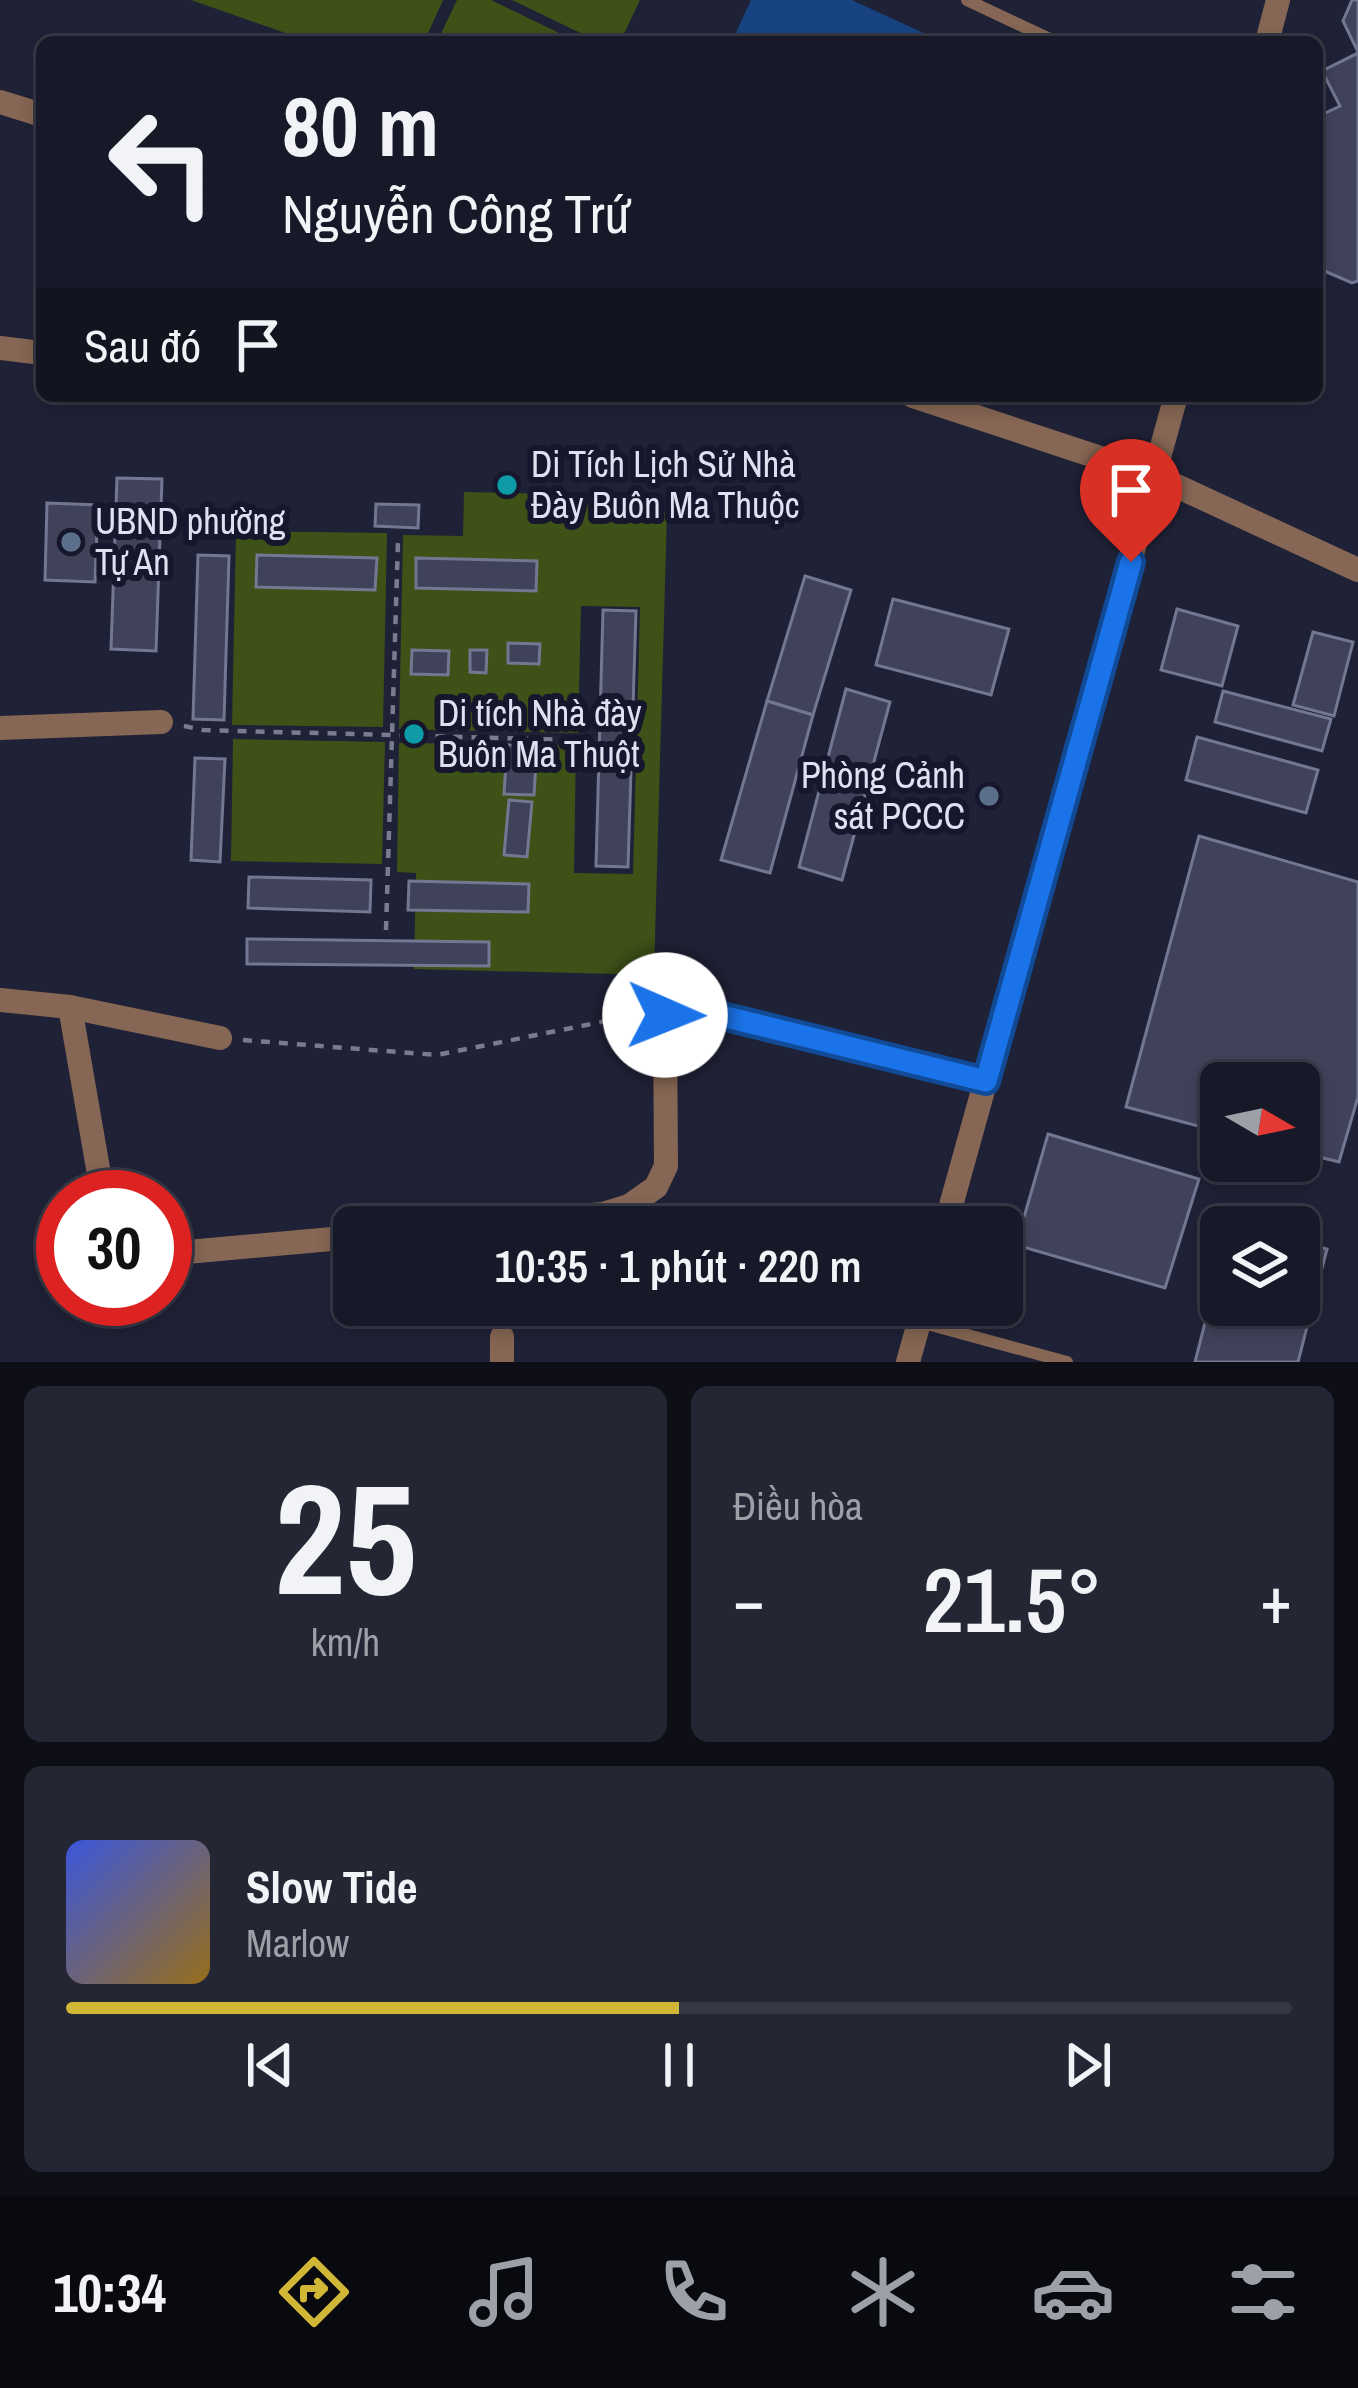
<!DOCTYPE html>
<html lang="vi">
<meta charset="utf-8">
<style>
body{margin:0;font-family:"Archivo Narrow",sans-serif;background:#242634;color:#f1f3f6;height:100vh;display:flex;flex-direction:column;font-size:45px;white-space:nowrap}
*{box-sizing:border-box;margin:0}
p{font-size:39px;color:#9ea0a8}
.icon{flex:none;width:66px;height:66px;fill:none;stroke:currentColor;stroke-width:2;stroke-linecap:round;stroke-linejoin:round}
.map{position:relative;height:1362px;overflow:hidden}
.details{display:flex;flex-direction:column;gap:24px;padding:24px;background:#0d0e16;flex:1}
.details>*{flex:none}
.guide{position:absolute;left:36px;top:36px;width:1287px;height:366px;border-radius:18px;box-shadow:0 6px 18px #0003,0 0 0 3px #363845;background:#171928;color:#f1f3f6;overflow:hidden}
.needle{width:78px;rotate:99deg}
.tools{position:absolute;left:1200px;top:1062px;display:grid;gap:24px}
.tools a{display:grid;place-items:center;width:120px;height:120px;border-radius:18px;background:#171928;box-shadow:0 6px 18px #0003,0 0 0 3px #363845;font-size:60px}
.speed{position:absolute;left:36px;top:1170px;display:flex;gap:24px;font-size:60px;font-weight:700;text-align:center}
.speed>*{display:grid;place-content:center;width:156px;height:156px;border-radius:50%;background:#171928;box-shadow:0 6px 18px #0003,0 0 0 3px #363845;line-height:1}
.speed .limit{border:18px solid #d22;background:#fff;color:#111}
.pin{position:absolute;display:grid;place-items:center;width:102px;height:102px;color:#fff;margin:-123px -51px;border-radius:50% 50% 50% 0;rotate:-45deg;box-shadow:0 0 12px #0007}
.pin .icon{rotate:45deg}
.me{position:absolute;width:132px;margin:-66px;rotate:91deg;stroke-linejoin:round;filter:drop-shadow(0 0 9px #0008)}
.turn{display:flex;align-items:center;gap:42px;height:252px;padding:0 48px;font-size:54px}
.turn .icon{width:156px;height:156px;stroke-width:2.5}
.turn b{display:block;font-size:84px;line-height:102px}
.then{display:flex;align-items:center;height:114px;padding:0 48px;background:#0003;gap:24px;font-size:45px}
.big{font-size:90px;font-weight:600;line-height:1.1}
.details .card{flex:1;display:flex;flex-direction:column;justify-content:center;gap:18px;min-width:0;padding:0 42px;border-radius:18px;background:#242634}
.details .dial{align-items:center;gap:0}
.dial b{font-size:156px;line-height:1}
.song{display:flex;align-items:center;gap:36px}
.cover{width:144px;height:144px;border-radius:18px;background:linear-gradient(135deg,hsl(230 70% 55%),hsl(40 70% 35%))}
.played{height:12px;border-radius:6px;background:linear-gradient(90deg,#d2b635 50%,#363845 50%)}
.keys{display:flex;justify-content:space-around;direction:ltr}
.heat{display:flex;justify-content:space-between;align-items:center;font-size:66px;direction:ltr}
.details .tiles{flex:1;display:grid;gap:24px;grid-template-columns:1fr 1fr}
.card:last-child{grid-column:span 2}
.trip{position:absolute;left:333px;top:1206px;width:690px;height:120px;border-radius:18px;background:#171928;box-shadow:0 6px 18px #0003,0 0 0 3px #363845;font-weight:600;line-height:120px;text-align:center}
.tabs{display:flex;height:192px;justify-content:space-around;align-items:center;background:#090a10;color:#9ea0a8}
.tabs .icon{width:84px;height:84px}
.tabs .active{color:#d2b635}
.tabs b{font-size:54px;color:#f1f3f6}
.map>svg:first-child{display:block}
.green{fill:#3e5117}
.water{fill:#174480}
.building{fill:#40425a;stroke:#737791;stroke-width:3}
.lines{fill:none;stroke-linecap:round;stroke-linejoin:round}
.path{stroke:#797b8e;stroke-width:4.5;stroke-dasharray:9 9;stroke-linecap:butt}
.service{stroke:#866654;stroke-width:12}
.minor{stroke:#866654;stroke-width:24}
.tertiary{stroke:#866654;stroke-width:24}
.route-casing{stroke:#114b97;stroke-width:30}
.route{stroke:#1a73e8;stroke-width:21}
.culture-dot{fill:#0f9aa8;stroke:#16172c;stroke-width:4.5}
.service-dot{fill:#5c6f8a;stroke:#16172c;stroke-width:4.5}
.labels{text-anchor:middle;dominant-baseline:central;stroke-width:12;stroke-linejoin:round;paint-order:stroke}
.poi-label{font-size:36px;fill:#dfe1f0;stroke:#16172c;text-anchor:start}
</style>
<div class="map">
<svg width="1358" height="1362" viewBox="0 0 1358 1362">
<rect width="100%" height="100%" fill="#1f2136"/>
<g class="green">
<path d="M 191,0 L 443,0 L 424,42 L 311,42 Z"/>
<path d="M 457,0 L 491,0 L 578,42 L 437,42 Z"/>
<path d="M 512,0 L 640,0 L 620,42 L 599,42 Z"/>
<path d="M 464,492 L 650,496 L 650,510 L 667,511 L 654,975 L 414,969 L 416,873 L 397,872 L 399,743 L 576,745 L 574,873 L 633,874 L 640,607 L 581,606 L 578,733 L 399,729 L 403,535 L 463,536 Z"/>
<path d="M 236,531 L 387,533 L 383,727 L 232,725 Z"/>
<path d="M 233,739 L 385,742 L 382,864 L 231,861 Z"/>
</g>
<path class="water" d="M 751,0 L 852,0 L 943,42 L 745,42 L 734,37 Z"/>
<g class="building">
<path d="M 1352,0 L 1358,0 L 1358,52 L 1343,21 Z"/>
<path d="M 1358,53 L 1358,281 L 1352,283 L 1322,270 L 1317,259 L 1317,117 L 1340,106 L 1322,71 Z"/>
<path d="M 117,478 L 162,479 L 156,651 L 111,649 Z"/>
<path d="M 47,503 L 98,505 L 95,582 L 45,580 Z"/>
<path d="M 376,504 L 419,505 L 418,528 L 375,526 Z"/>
<path d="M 198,555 L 229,556 L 224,720 L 193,719 Z"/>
<path d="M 257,555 L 377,558 L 375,590 L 256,587 Z"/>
<path d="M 416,558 L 537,561 L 536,591 L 416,588 Z"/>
<path d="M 805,576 L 851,590 L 813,715 L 767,701 Z"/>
<path d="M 893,599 L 1009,629 L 991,695 L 876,665 Z"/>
<path d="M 1177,609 L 1238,626 L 1222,686 L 1161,670 Z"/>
<path d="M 603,610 L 636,611 L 628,867 L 596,866 Z"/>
<path d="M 1313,632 L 1353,642 L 1334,716 L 1293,705 Z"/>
<path d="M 508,643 L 540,644 L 539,664 L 508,663 Z"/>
<path d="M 412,650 L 449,651 L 448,675 L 411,674 Z"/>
<path d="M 470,650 L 487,650 L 486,673 L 470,672 Z"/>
<path d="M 846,689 L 890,702 L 842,880 L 799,867 Z"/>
<path d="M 1223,691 L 1331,719 L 1322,751 L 1215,722 Z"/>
<path d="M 767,701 L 813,715 L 770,873 L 721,860 Z"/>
<path d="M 1197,737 L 1318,770 L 1306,813 L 1186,780 Z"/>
<path d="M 507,745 L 537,746 L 534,795 L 504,794 Z"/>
<path d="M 195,758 L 225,759 L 220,862 L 191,860 Z"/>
<path d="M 509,800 L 532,802 L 527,857 L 504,855 Z"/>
<path d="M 1199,836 L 1358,882 L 1358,1097 L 1339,1162 L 1299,1152 L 1299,1083 L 1221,1083 L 1221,1132 L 1126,1107 Z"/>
<path d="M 249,877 L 371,880 L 370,912 L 248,908 Z"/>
<path d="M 409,881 L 529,884 L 528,912 L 408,910 Z"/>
<path d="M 247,939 L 489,942 L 489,966 L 247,964 Z"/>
<path d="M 1048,1134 L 1199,1179 L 1165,1288 L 1016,1245 Z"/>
<path d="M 1299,1242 L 1327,1249 L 1298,1362 L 1195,1362 L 1221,1260 L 1221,1305 L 1299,1305 Z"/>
</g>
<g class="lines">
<g class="path">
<path d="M 184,726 L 203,730 L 574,740"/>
<path d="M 386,930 L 398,541"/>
<path d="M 243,1040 L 437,1055 L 616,1019 L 642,1017"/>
</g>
<g class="service">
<path d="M 967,0 L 1056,42"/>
<path d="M 920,1322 L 1067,1362"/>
</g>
<g class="minor">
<path d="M 1267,42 L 1278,0"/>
<path d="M 0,348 L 42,353"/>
<path d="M 0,728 L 161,722"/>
<path d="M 0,1000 L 70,1007 L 220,1038"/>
<path d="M 70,1007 L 103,1197"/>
<path d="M 460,1227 L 603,1214 L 629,1206 L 656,1187 L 666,1166 L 665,1015 L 706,1012 L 986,1081"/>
<path d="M 945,1227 L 1176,396"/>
<path d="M 165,1254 L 354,1237"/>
<path d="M 502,1337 L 502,1362"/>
<path d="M 908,1362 L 924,1305"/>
</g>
<g class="tertiary">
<path d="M 0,102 L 42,115"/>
<path d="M 913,396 L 1155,476 L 1358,570"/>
</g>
</g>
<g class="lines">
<defs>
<path id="route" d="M 665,1015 L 706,1012 L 986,1081 L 1131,562"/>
</defs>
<use href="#route" class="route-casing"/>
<use href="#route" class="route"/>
</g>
<g class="culture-dot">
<circle cx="507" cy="485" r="12"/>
<circle cx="414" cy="734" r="12"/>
</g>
<g class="service-dot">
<circle cx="71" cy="542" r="12"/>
<circle cx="989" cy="796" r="12"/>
</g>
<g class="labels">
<g class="poi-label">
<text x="531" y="464">Di Tích Lịch Sử Nhà<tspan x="531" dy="41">Đày Buôn Ma Thuộc</tspan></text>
<text x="95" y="521">UBND phường<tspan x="95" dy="41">Tự An</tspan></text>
<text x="438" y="713">Di tích Nhà đày<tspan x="438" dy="41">Buôn Ma Thuột</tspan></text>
<text x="965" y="775" text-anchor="end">Phòng Cảnh<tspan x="965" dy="41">sát PCCC</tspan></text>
</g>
</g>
</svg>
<div class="tools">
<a><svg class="needle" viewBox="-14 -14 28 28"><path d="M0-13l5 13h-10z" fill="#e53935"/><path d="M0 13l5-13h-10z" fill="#9ea0a8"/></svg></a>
<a><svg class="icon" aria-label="layers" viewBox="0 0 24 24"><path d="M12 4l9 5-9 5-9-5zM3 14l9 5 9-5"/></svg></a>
</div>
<div class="speed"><div class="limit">30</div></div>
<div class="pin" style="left:1131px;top:562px;background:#d93025"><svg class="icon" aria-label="arrive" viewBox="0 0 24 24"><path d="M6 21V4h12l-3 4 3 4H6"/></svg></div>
<svg class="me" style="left:665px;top:1015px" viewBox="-20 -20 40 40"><circle r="19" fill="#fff"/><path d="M0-13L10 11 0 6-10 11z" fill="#1a73e8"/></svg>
<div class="trip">10:35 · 1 phút · 220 m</div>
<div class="guide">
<div class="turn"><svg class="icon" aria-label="left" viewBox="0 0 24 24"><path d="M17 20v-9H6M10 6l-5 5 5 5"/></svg><div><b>80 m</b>Nguyễn Công Trứ</div></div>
<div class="then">Sau đó<svg class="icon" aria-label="arrive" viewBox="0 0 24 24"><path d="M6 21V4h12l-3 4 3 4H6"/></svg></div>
</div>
</div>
<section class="details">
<div class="tiles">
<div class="card dial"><b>25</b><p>km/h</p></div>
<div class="card"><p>Điều hòa</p>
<div class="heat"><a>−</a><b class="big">21.5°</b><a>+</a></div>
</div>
<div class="card">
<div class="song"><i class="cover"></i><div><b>Slow Tide</b><p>Marlow</p></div></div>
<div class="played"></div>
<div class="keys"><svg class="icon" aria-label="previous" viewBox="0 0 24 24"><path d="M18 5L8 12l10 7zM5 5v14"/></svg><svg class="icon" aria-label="pause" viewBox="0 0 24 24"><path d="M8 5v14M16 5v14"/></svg><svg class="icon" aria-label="next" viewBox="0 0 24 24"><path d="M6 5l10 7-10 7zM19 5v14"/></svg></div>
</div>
</div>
</section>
<nav class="tabs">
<b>10:34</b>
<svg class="icon active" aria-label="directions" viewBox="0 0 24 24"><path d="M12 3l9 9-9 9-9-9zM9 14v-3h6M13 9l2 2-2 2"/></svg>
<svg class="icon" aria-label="music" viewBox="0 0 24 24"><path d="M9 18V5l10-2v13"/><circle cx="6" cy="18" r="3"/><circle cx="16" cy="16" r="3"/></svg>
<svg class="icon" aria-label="phone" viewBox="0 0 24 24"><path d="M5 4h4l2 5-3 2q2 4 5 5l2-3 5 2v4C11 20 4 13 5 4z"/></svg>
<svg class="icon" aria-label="climate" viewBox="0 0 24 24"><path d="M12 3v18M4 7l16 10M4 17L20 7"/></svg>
<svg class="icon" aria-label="car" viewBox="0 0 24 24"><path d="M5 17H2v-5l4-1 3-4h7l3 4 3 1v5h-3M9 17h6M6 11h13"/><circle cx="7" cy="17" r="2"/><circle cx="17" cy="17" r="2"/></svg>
<svg class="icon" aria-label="filters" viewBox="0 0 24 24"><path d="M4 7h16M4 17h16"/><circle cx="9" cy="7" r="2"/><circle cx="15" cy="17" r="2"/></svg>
</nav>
